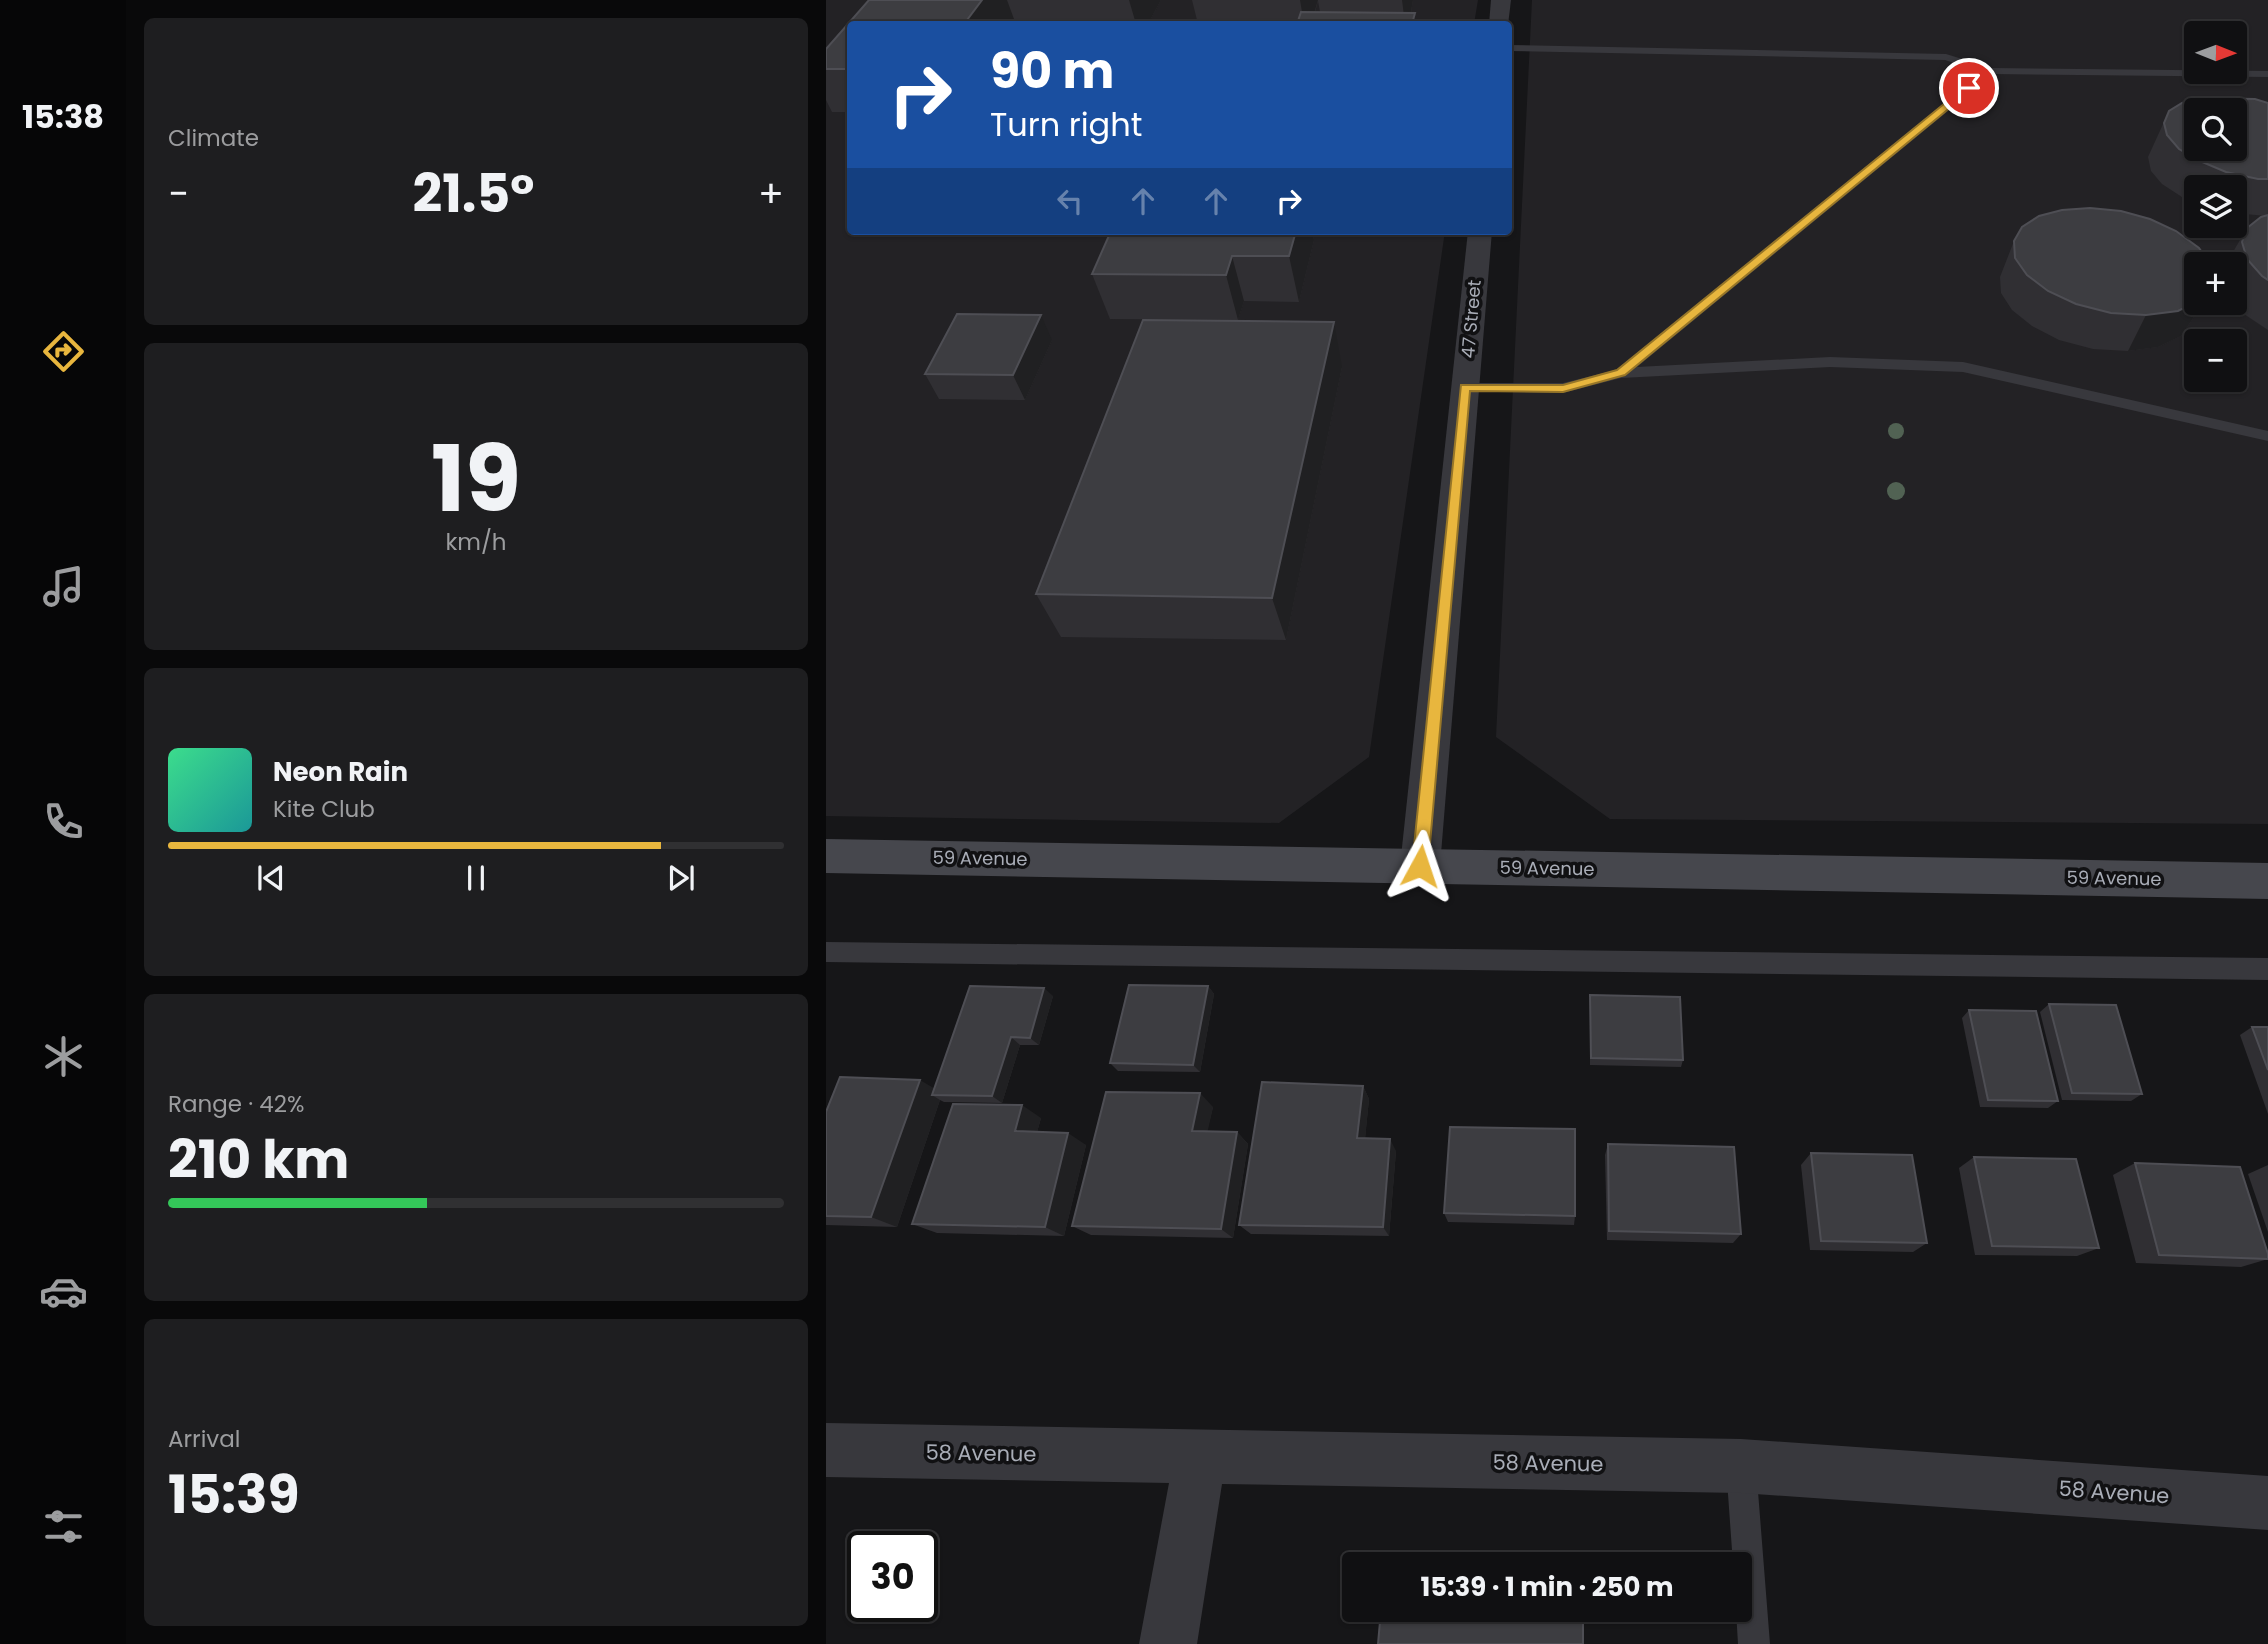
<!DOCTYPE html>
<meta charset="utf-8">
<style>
body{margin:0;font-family:Poppins,sans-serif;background:#1e1e20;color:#f1f3f6;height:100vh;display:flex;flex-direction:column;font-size:26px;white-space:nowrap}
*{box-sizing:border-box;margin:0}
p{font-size:23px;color:#9c9d9f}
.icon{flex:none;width:38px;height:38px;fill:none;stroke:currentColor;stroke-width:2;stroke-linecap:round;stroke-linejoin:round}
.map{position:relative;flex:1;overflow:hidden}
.panel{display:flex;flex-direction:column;gap:18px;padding:18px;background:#09090a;width:700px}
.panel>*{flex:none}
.hud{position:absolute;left:21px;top:21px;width:665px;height:214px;border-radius:7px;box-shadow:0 2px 5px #0004,0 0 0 2px #303032;background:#1a4fa0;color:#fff;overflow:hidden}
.needle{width:46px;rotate:91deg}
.tools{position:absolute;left:1358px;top:21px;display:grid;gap:14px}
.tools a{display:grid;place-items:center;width:63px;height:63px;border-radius:7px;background:#101012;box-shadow:0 2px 5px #0004,0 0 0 2px #303032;font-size:35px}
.speed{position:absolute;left:21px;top:1531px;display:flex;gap:14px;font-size:35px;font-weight:700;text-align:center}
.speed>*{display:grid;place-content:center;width:91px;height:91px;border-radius:50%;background:#101012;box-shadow:0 2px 5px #0004,0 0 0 2px #303032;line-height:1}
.speed .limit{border:4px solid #111;border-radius:10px;background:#fff;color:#111}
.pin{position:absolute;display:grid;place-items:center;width:60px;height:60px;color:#fff;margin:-30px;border:4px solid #fff;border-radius:50%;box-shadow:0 2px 7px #0007}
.me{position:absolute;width:77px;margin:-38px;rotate:5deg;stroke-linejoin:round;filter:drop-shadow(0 0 5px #0008)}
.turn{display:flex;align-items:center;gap:24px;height:147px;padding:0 28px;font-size:32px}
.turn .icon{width:91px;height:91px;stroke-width:2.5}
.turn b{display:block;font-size:49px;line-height:60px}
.lanes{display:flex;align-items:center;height:66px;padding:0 28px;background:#0003;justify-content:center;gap:35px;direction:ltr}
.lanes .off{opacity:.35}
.big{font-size:52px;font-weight:700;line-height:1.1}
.panel .card{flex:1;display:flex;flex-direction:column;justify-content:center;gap:10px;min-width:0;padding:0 24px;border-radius:10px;background:#1e1e20}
.panel .dial{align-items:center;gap:0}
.dial b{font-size:91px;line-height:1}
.song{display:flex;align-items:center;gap:21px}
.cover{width:84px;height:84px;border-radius:10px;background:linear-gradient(135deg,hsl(150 70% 55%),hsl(180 70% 35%))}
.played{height:7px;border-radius:4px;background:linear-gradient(90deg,#e8b63e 80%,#303032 80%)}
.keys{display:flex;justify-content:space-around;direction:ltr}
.heat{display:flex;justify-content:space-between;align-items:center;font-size:38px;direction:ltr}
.charge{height:10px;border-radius:5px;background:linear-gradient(90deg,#34c759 42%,#303032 0)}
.trip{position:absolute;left:516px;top:1552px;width:410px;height:70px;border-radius:7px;background:#101012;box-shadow:0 2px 5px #0004,0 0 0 2px #303032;font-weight:700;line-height:70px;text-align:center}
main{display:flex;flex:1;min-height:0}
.tabs{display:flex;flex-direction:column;width:126px;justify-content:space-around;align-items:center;background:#060607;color:#9c9d9f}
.tabs .icon{width:49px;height:49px}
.tabs .current{color:#e8b63e}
.tabs b{font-size:32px;color:#f1f3f6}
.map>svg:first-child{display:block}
.built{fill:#232225;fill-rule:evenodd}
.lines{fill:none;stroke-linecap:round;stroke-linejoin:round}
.lane{fill:#38383d;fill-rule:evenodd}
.street{fill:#38383d;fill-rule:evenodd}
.secondary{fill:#46474d;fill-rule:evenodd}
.tree{fill:#516253}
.wall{fill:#302f33;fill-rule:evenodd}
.shaded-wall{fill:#202022}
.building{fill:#3d3d41;stroke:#4e4e54;stroke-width:2;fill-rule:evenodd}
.route{fill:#e8b63e;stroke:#977628;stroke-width:2}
.labels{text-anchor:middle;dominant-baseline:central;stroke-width:7;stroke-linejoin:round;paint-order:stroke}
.street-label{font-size:18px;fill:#a9adb7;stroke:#111113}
.near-street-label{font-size:21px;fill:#a9adb7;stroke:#111113}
</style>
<main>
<nav class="tabs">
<b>15:38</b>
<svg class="icon current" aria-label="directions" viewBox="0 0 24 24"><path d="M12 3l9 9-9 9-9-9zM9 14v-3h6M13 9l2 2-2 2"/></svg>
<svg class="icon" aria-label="music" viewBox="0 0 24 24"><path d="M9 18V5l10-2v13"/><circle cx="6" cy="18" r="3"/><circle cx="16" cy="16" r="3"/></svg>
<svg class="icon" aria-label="phone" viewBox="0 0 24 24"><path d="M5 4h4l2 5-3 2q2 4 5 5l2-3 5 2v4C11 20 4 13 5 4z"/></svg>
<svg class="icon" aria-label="climate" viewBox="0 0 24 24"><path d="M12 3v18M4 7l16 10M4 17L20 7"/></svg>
<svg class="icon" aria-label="car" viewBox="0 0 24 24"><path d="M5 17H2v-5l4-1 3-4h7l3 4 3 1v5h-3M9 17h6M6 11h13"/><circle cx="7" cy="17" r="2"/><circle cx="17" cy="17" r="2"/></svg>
<svg class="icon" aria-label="filters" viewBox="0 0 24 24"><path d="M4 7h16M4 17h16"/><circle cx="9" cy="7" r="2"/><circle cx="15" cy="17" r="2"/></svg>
</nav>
<section class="panel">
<div class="card"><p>Climate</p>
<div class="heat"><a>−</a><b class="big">21.5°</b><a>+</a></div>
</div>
<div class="card dial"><b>19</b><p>km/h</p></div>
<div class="card">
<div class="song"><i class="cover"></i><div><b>Neon Rain</b><p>Kite Club</p></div></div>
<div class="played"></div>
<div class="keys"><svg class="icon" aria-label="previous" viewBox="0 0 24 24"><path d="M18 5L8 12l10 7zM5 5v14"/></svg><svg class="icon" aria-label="pause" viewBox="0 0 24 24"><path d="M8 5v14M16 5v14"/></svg><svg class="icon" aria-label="next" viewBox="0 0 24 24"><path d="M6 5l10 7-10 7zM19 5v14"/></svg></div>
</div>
<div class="card"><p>Range · 42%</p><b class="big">210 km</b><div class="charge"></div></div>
<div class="card"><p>Arrival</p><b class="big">15:39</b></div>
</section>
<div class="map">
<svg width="1442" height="1644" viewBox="0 0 1442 1644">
<rect width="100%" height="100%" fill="#161618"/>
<g class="built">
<path d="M 0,0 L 652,0 L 648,24 L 24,24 L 24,231 L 619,231 L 543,757 L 453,823 L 0,816 Z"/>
<path d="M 706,0 L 1442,0 L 1442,824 L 784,819 L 670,737 ZM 1370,33 L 1409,33 L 1409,72 L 1370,72 ZM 1370,110 L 1409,110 L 1409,149 L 1370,149 ZM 1370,187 L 1409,187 L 1409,226 L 1370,226 ZM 1370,264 L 1409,264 L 1409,303 L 1370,303 ZM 1370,341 L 1409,341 L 1409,380 L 1370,380 Z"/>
</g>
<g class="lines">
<g class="lane">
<path d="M 682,45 L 1120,54 L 1165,68 L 1442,71 L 1442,77 L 1167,74 L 811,367 L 1004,357 L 1137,362 L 1442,431 L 1442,441 L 1137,372 L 1004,367 L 795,378 L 737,393 L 634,391 L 631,388 L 639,383 L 737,383 L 790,370 L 1156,72 L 1119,60 L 682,51 Z"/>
<path d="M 0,942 L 1442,958 L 1442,980 L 0,962 Z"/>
<path d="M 915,1451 L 925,1456 L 930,1466 L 944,1644 L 912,1644 L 910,1610 L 914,1610 L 914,1564 L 907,1564 L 900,1466 L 905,1456 Z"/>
</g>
<g class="street">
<path d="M 665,0 L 685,0 L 682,25 L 663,24 Z"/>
<path d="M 642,231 L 666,231 L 614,866 L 608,878 L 594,883 L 580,878 L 574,866 Z"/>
<path d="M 0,1423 L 915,1439 L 1442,1476 L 1442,1530 L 915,1493 L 396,1484 L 371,1644 L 313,1644 L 343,1483 L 0,1477 Z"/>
</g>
<path class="secondary" d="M 0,839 L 1442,863 L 1442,899 L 0,873 Z"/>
</g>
<g class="tree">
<circle cx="1070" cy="431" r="8"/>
<circle cx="1070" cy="491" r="9"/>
</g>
<g class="wall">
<path d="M 43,0 L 335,0 L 322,24 L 190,24 L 188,19 L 184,24 L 24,24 L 24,112 L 6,112 L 0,100 L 0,49 Z"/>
<path d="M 366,0 L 587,0 L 585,13 L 590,24 L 372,24 ZM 492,1 L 494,12 L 489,12 Z"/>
<path d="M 1442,103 L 1442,330 L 1415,312 L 1407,303 L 1409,303 L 1409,264 L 1400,264 L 1421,228 L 1440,216 L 1409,213 L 1409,187 L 1370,187 L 1370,202 L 1356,197 L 1336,184 L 1325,171 L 1322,157 L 1343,111 Z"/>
<path d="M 285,231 L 486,231 L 488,240 L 473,302 L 418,301 L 412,320 L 284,319 L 266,274 Z"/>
<path d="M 1188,241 L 1370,303 L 1376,303 L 1366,320 L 1355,336 L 1332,347 L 1302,351 L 1267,349 L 1233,340 L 1206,326 L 1186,310 L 1175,293 L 1174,277 Z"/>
<path d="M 226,340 L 199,400 L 113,399 L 99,374 Z"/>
<path d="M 516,367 L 460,640 L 235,637 L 210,594 Z"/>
<path d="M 382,986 L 388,994 L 374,1072 L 292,1071 L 284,1063 Z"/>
<path d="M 764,995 L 857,1060 L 855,1067 L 764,1065 Z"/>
<path d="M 227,996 L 213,1045 L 194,1045 L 176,1103 L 118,1102 L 114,1100 L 71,1227 L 0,1225 L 0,1112 L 109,1088 Z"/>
<path d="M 1223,1004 L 1316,1094 L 1305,1101 L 1236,1100 L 1214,1012 Z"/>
<path d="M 1143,1010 L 1232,1101 L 1222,1108 L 1154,1107 L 1136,1018 Z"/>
<path d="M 1426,1027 L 1442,1027 L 1442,1114 L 1414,1035 Z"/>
<path d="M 537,1086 L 543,1099 L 539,1138 L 570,1151 L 563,1236 L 425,1234 L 413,1225 Z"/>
<path d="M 387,1107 L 381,1131 L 411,1132 L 422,1144 L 407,1238 L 265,1235 L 246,1226 Z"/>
<path d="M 215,1118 L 211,1132 L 260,1145 L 238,1236 L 111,1233 L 86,1224 Z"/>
<path d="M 782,1144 L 915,1234 L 907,1243 L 781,1240 L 779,1155 Z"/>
<path d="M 985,1153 L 1101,1243 L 1087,1252 L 984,1250 L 975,1165 Z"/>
<path d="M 1148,1157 L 1273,1248 L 1251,1256 L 1149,1255 L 1133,1168 Z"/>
<path d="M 1309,1163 L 1442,1259 L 1415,1267 L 1310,1263 L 1287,1175 Z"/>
<path d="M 1442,1165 L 1442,1232 L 1422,1174 Z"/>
<path d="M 618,1213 L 749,1216 L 748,1225 L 622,1222 Z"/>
</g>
<g class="shaded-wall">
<path d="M 156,0 L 181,0 L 188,19 L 184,24 L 138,24 Z"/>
<path d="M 303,0 L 335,0 L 322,24 L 310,24 Z"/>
<path d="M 474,0 L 492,0 L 485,24 L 478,24 Z"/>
<path d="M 576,0 L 587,0 L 583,24 L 579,24 Z"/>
<path d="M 470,231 L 486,231 L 488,240 L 473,302 L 463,256 Z"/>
<path d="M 406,256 L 418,301 L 412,320 L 400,275 Z"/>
<path d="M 1370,303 L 1376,303 L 1366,320 L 1355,336 L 1332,347 L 1302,351 L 1320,315 Z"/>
<path d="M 215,315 L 226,340 L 199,400 L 187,375 Z"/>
<path d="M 508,322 L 516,367 L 460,640 L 446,598 Z"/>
<path d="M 382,986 L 388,994 L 374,1072 L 367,1065 Z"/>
<path d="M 218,988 L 227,996 L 213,1045 L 204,1038 Z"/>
<path d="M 185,1037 L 194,1045 L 176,1103 L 166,1096 Z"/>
<path d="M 94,1080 L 116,1093 L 106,1095 L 114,1100 L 71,1227 L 45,1217 Z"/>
<path d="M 537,1086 L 543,1099 L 538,1150 L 531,1138 Z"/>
<path d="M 374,1093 L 387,1107 L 379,1143 L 366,1131 Z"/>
<path d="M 196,1105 L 215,1118 L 208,1143 L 189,1131 Z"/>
<path d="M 411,1132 L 422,1144 L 407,1238 L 395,1229 Z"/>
<path d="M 242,1133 L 260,1145 L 238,1236 L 219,1227 Z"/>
<path d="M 564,1139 L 570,1151 L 563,1236 L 557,1227 Z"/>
</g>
<g class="building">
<path d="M 43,0 L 156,0 L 138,24 L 24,24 L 24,69 L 0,69 L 0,49 Z"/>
<path d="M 475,12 L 589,13 L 586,24 L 471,24 Z"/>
<path d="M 1377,98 L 1429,99 L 1442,103 L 1442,179 L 1432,179 L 1400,172 L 1374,161 L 1353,149 L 1341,135 L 1338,123 L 1343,111 L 1356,103 ZM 1370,110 L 1409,110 L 1409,149 L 1370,149 Z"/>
<path d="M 1264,208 L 1295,211 L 1324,219 L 1350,231 L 1373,248 L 1384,264 L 1370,264 L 1370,302 L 1352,311 L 1320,315 L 1285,313 L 1250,304 L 1222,291 L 1201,275 L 1189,258 L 1188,241 L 1196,227 L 1213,216 L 1236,210 Z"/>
<path d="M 1442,215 L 1442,280 L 1436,276 L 1421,259 L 1416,242 L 1421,228 L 1435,217 Z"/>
<path d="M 285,231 L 470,231 L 463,256 L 406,256 L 400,275 L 266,274 Z"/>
<path d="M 131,314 L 215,315 L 187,375 L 99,374 Z"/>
<path d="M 317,320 L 508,322 L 446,598 L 210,594 Z"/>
<path d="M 303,985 L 382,986 L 367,1065 L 284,1063 Z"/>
<path d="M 144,986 L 218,988 L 204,1038 L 185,1037 L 166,1096 L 106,1095 Z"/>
<path d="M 764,995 L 854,997 L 857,1060 L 765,1058 Z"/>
<path d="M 1223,1004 L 1290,1005 L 1316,1094 L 1246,1093 Z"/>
<path d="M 1143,1010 L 1210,1011 L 1232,1101 L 1162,1100 Z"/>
<path d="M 1426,1027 L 1442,1027 L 1442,1070 Z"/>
<path d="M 14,1077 L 94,1080 L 45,1217 L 0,1216 L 0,1112 Z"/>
<path d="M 436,1082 L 537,1086 L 531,1138 L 564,1139 L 557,1227 L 413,1225 Z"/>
<path d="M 280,1092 L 374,1093 L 366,1131 L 411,1132 L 395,1229 L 246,1226 Z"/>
<path d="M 127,1104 L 196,1105 L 189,1131 L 242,1133 L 219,1227 L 86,1224 Z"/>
<path d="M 624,1127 L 749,1129 L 749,1216 L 618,1213 Z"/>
<path d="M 782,1144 L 908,1147 L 915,1234 L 783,1231 Z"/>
<path d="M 985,1153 L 1086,1155 L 1101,1243 L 995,1241 Z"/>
<path d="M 1148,1157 L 1250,1159 L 1273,1248 L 1166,1246 Z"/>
<path d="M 1309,1163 L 1414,1167 L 1442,1254 L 1442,1259 L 1333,1255 Z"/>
<path d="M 555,1610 L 757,1610 L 757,1644 L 552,1644 Z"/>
</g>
<path class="route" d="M 1140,86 L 1148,88 L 799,375 L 737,392 L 644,391 L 602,866 L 600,871 L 588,871 L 586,866 L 635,385 L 737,385 L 791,370 Z"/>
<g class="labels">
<g class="street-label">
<text transform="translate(645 319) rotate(-85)">47 Street</text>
<text transform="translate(154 858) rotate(1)">59 Avenue</text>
<text transform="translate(721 868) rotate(1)">59 Avenue</text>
<text transform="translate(1288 878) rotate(1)">59 Avenue</text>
</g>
<g class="near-street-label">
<text transform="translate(155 1453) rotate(1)">58 Avenue</text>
<text transform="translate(722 1463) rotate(1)">58 Avenue</text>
<text transform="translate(1288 1492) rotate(4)">58 Avenue</text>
</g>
</g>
</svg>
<div class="tools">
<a><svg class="needle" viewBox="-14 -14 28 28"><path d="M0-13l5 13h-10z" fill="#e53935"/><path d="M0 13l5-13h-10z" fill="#9c9d9f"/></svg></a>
<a><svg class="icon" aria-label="search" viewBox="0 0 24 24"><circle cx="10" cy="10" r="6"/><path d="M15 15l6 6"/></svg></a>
<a><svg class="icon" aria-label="layers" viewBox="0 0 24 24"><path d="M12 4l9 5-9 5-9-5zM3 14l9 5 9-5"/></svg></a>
<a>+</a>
<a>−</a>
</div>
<div class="speed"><div class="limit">30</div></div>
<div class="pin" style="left:1143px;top:88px;background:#d93025"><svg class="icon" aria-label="arrive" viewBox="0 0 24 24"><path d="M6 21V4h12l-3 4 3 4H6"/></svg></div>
<svg class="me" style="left:594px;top:866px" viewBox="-20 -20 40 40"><path d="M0-17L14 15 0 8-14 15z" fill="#e8b63e" stroke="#fff" stroke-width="4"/></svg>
<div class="trip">15:39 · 1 min · 250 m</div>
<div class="hud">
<div class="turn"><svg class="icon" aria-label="right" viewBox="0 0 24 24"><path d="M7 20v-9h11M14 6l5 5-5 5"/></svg><div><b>90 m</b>Turn right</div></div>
<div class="lanes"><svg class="icon off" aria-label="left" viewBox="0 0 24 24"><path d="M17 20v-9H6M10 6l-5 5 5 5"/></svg><svg class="icon off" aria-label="ahead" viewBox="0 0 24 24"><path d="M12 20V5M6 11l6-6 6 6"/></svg><svg class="icon off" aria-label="ahead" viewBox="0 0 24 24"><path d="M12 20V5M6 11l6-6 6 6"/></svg><svg class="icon" aria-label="right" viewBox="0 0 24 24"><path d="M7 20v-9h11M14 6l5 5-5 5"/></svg></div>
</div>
</div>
</main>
